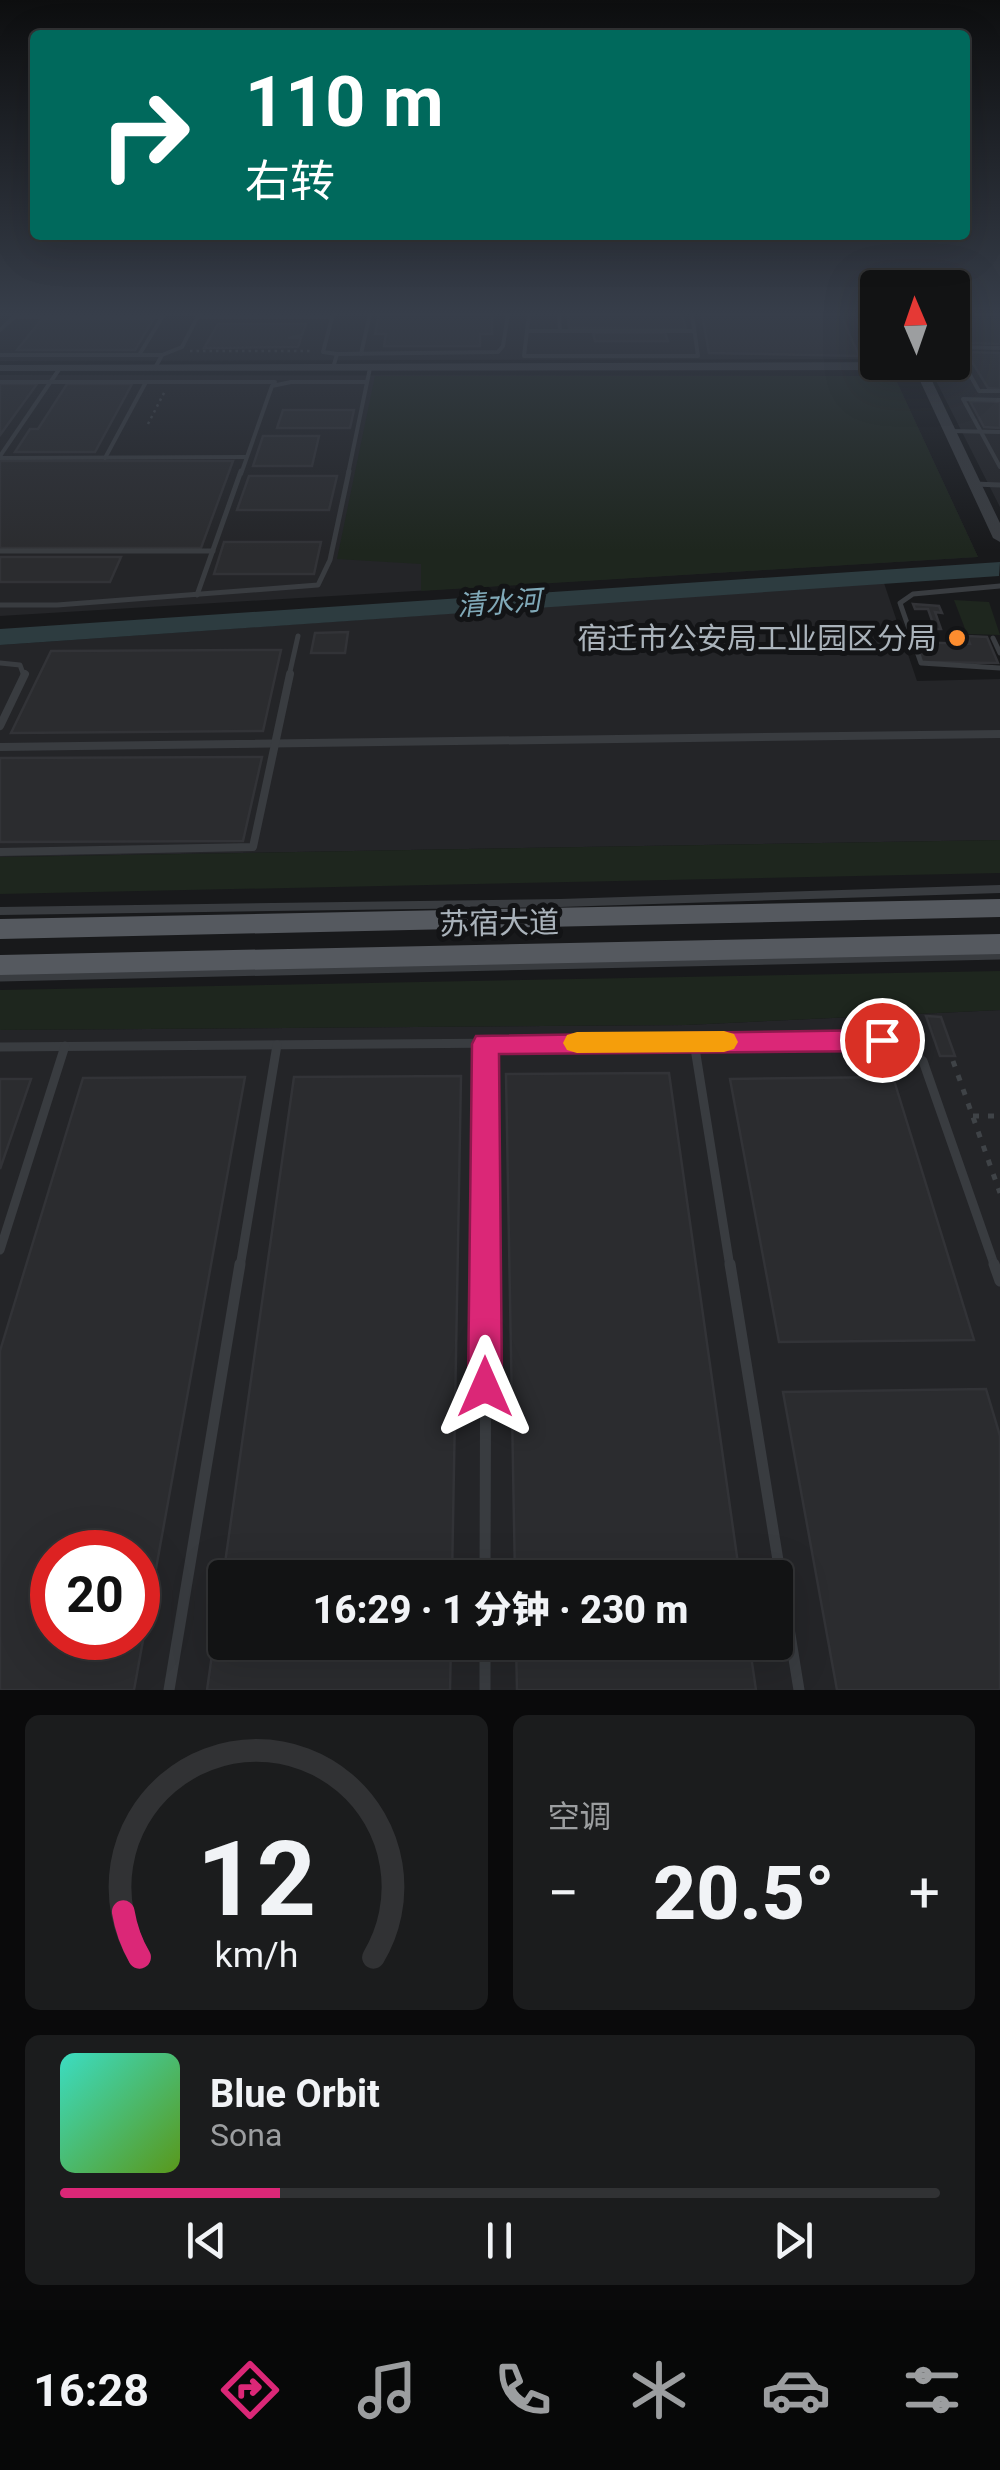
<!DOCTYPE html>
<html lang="zh">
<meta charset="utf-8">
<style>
body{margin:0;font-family:Roboto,"Noto Sans SC",sans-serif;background:#1b1c1d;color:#f1f3f6;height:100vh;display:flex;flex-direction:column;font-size:38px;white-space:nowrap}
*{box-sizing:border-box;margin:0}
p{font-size:32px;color:#9c9ea0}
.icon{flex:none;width:55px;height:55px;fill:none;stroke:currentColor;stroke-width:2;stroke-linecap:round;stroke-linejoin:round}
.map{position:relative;height:1690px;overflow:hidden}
.panel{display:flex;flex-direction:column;gap:25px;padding:25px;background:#0a0a0b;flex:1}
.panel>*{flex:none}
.top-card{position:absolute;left:30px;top:30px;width:940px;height:210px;border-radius:10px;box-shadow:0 10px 40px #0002,0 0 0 2px #313234;background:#00695c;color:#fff;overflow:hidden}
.needle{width:65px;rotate:358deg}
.tools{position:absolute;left:860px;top:270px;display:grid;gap:20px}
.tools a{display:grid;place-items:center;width:110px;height:110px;border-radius:10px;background:#121314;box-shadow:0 10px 40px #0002,0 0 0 2px #313234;font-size:50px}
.speed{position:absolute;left:30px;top:1530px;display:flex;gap:20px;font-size:50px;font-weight:700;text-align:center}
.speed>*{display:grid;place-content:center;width:130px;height:130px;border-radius:50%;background:#121314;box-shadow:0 10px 40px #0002,0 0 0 2px #313234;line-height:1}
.speed .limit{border:15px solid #d22;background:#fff;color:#111}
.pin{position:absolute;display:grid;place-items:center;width:85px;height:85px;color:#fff;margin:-42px;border:5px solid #fff;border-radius:50%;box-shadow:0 2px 10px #0007}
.me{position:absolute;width:110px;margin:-55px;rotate:0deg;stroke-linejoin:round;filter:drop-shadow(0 0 8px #0008)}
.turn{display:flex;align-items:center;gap:35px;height:210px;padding:0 50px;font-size:45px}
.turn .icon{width:130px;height:130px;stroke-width:2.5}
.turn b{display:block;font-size:70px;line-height:85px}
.big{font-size:75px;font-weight:800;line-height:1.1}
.panel .widget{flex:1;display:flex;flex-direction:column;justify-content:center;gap:15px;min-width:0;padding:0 35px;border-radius:15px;background:#1b1c1d}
.panel .dial{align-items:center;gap:0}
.dial svg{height:260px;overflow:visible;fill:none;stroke:#313234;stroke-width:7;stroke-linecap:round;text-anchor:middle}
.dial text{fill:#f1f3f6;stroke:none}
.song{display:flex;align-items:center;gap:30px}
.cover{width:120px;height:120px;border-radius:15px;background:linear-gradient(135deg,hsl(170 70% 55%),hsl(90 70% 35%))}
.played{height:10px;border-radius:5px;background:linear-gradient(90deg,#db2777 25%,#313234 25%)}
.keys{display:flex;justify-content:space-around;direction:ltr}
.heat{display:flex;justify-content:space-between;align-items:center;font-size:55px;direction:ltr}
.panel .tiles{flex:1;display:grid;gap:25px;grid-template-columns:1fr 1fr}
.widget:last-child{grid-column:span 2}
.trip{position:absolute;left:208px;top:1560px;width:585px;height:100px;border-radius:10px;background:#121314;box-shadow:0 10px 40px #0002,0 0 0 2px #313234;font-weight:800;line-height:100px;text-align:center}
.tabs{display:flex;height:160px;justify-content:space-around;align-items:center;background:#070808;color:#9c9ea0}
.tabs .icon{width:70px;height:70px}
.tabs .current{color:#db2777}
.tabs b{font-size:45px;color:#f1f3f6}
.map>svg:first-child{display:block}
.built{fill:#242528;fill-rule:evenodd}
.green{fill:#1e261e}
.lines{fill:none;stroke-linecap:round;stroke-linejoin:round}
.river{fill:#2d3c40;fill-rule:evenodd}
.building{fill:#2b2c2f;stroke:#323337;stroke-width:2.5;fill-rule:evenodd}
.path-far1{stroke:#3f4347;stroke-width:2.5;stroke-dasharray:2.5 4;stroke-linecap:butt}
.path{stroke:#3f4347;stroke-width:5;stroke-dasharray:6 9;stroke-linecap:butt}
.service-far4{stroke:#393c40;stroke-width:4}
.service-far3{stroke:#393c40;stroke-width:5}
.service-far2{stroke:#393c40;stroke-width:8}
.service-far1{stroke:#393c40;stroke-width:9}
.service{stroke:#393c40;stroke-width:11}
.tertiary{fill:#393c40;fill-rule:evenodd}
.primary{fill:#55595f;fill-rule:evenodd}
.route{fill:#db2777;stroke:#8e194d;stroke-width:2.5}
.slow{fill:#f59e0b}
.poi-dot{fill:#fd8d2f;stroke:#131416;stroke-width:4}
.labels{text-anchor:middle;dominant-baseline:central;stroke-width:10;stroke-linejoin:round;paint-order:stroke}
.far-water-label{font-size:28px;font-style:italic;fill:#80a9b8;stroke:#131416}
.poi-label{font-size:30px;fill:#aab3bb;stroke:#131416;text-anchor:end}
.street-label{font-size:30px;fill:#aab3bb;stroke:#131416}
</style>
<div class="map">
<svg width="1000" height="1690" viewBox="0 0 1000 1690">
<rect width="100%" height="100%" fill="#18191b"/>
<g class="built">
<path d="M 0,314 L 866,314 L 877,341 L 877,359 L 0,361 Z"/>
<path d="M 953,314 L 1000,314 L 1000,507 L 927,363 L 952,362 Z"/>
<path d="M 0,375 L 883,376 L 896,380 L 978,557 L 0,616 Z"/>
<path d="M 884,583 L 917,681 L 1000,679 L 1000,840 L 0,857 L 0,645 Z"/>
<path d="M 1000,1010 L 1000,1690 L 0,1690 L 0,1030 L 686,1025 ZM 52,1552 L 138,1552 L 138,1638 L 52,1638 ZM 225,1578 L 775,1578 L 775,1642 L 225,1642 Z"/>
</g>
<g class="green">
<path d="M 375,376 L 883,376 L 896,380 L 978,557 L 421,591 L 421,564 L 337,559 Z"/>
<path d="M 954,600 L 989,602 L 1000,635 L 967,634 Z"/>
<path d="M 1000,840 L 1000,873 L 0,894 L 0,857 Z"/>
<path d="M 1000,971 L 1000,1010 L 686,1025 L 0,1030 L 0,990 Z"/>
</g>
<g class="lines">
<path class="river" d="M 1000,562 L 999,576 L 0,645 L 0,629 Z"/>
</g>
<g class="building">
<path d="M 379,314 L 492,314 L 492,334 L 480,334 L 480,346 L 384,346 L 386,334 L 375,334 Z"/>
<path d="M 568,314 L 682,314 L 686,329 L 569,328 Z"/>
<path d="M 702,314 L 841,315 L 859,356 L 709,353 Z"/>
<path d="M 952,314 L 1000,314 L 1000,344 L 966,343 L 952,321 Z"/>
<path d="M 41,320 L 153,320 L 135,350 L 17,350 Z"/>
<path d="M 857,320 L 866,321 L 874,333 L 878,359 L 873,361 Z"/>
<path d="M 218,324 L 306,324 L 302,335 L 288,338 L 301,338 L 298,347 L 204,348 Z"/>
<path d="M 593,333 L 665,333 L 668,341 L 595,341 Z"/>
<path d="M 966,352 L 1000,353 L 1000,389 L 988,388 Z"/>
<path d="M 0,384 L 37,384 L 0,435 Z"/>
<path d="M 67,384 L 132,384 L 95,452 L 15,452 L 30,429 L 38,429 Z"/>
<path d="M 970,401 L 1000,402 L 1000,428 L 984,427 Z"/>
<path d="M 283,410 L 354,410 L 350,428 L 277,428 Z"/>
<path d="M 263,436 L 319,436 L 312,466 L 253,466 Z"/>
<path d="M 0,461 L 233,461 L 201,548 L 0,548 Z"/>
<path d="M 249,476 L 337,476 L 329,510 L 237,510 Z"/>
<path d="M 224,542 L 321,542 L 314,574 L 214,574 Z"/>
<path d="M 0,557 L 121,557 L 110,582 L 0,582 Z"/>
<path d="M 913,604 L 939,606 L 942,613 L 935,612 L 941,629 L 935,629 L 928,609 L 915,609 Z"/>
<path d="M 348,632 L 345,653 L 311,653 L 315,633 Z"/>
<path d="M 967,636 L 987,637 L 998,663 L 922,662 L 916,642 L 970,644 Z"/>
<path d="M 281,650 L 263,731 L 11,733 L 51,651 Z"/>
<path d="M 262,757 L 243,841 L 0,842 L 0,758 Z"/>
<path d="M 926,1016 L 941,1017 L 955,1056 L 940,1056 Z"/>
<path d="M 669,1073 L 740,1578 L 515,1578 L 506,1074 Z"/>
<path d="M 461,1076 L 452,1578 L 225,1578 L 225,1642 L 451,1642 L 450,1690 L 207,1690 L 294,1077 Z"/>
<path d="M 245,1077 L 134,1690 L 0,1690 L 0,1351 L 83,1078 ZM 52,1552 L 138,1552 L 138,1638 L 52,1638 Z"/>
<path d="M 893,1077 L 974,1340 L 779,1342 L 730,1079 Z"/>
<path d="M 0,1079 L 31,1079 L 0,1169 Z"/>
<path d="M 986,1389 L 1000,1436 L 1000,1690 L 837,1690 L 783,1392 Z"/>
<path d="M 516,1642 L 749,1642 L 756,1690 L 517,1690 Z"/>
</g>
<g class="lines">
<g class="path-far1">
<path d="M 190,351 L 311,351"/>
<path d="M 148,424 L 165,391"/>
</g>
<g class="path">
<path d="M 953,1061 L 1000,1193"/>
<path d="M 973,1116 L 1000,1116"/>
</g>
<g class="service-far4">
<path d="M 333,314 L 323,352 L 337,354"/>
<path d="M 529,314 L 524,356 L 698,356 L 692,314"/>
<path d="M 559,314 L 560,331"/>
<path d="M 14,317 L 162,317"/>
<path d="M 197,317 L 332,317"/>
<path d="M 0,330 L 15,316"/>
<path d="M 527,331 L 694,331"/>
<path d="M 952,343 L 979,391 L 1000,391"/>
<path d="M 955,347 L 1000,348"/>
<path d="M 361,354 L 370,314"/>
<path d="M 0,355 L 162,355 L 155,368"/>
<path d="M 139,355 L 163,316"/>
<path d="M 162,355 L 182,347 L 199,314"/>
<path d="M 919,367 L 969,372"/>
<path d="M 333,368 L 337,354 L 498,352 L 503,346 L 508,314"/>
<path d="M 0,382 L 275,382"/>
<path d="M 1000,400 L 963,399 L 1000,467"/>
<path d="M 949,431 L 1000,432"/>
<path d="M 0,456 L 60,368"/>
<path d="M 0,458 L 246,457"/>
<path d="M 105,458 L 146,382"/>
<path d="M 241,474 L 272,386 L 291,382 L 367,382"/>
<path d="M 348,474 L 370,368"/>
</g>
<g class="service-far3">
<path d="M 975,484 L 1000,485"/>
<path d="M 0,551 L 213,551"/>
<path d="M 1000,586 L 913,594 L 900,603 L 921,663 L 1000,668"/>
<path d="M 197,595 L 241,471"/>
<path d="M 0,605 L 57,605 L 318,585 L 330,560 L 349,471"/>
<path d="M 993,638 L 1000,653"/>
<path d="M 0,663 L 20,665 L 24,676"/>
<path d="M 289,676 L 298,636"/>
</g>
<g class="service-far2">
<path d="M 0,726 L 25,674"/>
<path d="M 0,747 L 1000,734"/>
<path d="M 0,852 L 253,847 L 290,674"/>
<path d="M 0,911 L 560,903 L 1000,889"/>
</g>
<g class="service-far1">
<path d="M 0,977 L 1000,955"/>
<path d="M 694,1042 L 730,1267"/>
<path d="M 0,1047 L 882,1040 L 908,1049 L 923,1061 L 995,1267"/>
<path d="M 0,1250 L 65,1046"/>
<path d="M 240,1267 L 277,1045"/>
<path d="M 486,1267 L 486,1043"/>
</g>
<g class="service">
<path d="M 730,1264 L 799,1690"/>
<path d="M 994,1264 L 1000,1281"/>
<path d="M 485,1578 L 486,1264"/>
<path d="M 485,1642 L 485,1690"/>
<path d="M 169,1690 L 240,1264"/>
</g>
<path class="tertiary" d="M 923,362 L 1000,523 L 1000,542 L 993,538 L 915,370 L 0,371 L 0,365 Z"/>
<g class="primary">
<path d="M 1000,899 L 1000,917 L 0,939 L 0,919 Z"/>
<path d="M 1000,934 L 1000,954 L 0,975 L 0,955 Z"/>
</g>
</g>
<linearGradient id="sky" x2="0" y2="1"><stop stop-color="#0d0e0f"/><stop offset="0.57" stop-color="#373e4a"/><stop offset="1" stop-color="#373e4a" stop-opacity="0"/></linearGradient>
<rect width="1000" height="551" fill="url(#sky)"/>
<path class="route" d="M 882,1030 L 891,1033 L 895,1040 L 891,1048 L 882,1051 L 499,1054 L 502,1387 L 497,1399 L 485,1404 L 473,1399 L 468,1387 L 472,1044 L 476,1036 Z"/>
<path class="slow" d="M 724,1031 L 734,1034 L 738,1042 L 734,1049 L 724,1052 L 577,1053 L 567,1050 L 563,1043 L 567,1035 L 577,1032 Z"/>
<circle class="poi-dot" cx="957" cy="638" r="10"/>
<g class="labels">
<g class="far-water-label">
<text transform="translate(499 603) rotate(-4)">清水河</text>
</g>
<g class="poi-label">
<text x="937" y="638">宿迁市公安局工业园区分局</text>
</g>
<g class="street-label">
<text transform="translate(499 923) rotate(-1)">苏宿大道</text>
</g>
</g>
</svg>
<div class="tools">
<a><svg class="needle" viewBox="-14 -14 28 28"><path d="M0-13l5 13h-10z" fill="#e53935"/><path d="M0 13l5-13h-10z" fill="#9c9ea0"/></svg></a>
</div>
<div class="speed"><div class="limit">20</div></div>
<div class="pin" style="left:882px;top:1040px;background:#d93025"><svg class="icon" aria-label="arrive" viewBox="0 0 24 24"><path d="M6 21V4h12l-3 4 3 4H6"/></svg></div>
<svg class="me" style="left:485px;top:1387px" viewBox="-20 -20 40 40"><path d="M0-17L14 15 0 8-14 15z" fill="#db2777" stroke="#fff" stroke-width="4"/></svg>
<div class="trip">16:29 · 1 分钟 · 230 m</div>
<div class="top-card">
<div class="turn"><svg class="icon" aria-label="right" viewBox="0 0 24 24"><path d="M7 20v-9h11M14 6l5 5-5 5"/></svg><div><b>110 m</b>右转</div></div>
</div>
</div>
<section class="panel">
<div class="tiles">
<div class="widget dial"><svg viewBox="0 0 100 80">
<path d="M14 69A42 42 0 1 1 86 69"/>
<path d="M14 69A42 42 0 0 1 9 55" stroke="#db2777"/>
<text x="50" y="56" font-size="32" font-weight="700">12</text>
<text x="50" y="72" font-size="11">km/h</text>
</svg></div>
<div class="widget"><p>空调</p>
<div class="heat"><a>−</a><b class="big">20.5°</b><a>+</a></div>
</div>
<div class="widget">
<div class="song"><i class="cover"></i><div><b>Blue Orbit</b><p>Sona</p></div></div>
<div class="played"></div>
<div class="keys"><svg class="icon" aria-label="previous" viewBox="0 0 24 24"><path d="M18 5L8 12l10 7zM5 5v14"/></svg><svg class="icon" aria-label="pause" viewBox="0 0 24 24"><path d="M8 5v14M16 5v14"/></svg><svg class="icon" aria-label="next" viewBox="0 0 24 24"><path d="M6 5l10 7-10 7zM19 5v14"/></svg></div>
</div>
</div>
</section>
<nav class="tabs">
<b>16:28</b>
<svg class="icon current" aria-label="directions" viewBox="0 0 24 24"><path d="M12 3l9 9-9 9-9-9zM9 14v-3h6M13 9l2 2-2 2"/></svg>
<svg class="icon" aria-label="music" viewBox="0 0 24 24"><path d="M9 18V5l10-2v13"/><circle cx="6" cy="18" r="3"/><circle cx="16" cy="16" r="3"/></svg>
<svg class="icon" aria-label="phone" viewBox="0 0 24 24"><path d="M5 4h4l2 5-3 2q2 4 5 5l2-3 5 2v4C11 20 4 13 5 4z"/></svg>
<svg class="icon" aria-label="climate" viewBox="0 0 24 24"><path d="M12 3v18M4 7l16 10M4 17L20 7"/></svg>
<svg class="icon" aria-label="car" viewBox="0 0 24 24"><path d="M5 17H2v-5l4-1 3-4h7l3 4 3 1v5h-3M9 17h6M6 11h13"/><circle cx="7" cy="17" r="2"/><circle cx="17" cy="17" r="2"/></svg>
<svg class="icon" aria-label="filters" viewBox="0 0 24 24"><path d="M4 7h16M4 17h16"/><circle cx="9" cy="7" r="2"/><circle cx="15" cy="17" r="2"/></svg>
</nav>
